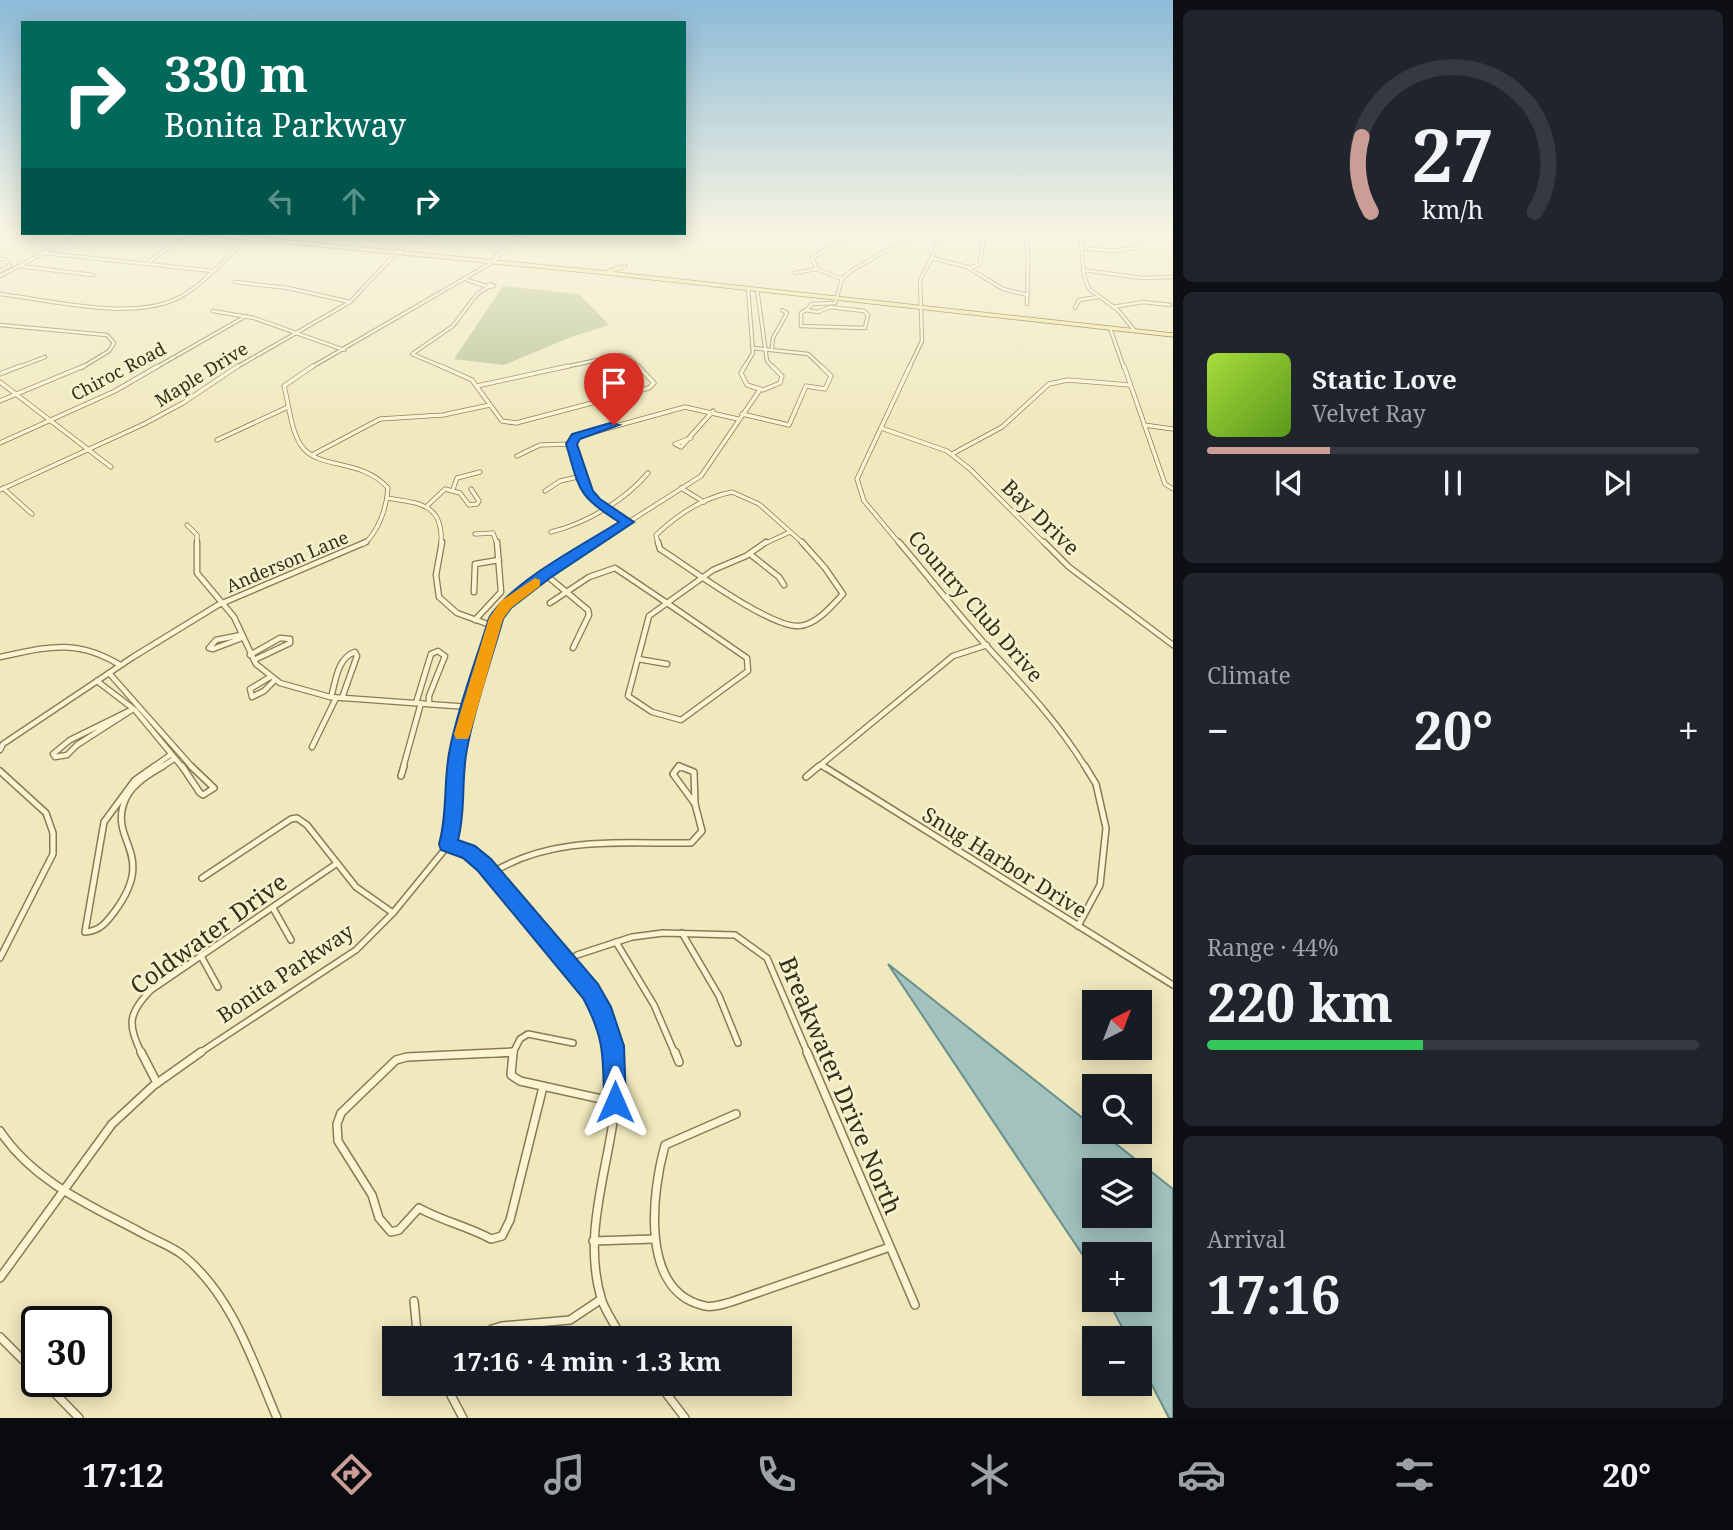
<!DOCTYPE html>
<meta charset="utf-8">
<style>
body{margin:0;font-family:"Noto Serif",serif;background:#20242c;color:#f1f3f6;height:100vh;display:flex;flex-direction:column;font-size:26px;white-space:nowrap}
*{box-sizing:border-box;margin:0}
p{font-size:23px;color:#9ea1a6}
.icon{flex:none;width:38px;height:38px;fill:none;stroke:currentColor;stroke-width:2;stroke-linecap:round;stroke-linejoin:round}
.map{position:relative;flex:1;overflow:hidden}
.details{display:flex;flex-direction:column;gap:10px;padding:10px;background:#0d0f14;width:560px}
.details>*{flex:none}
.top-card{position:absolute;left:21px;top:21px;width:665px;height:214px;border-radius:0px;box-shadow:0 4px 18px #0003;background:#00695c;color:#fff;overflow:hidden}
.needle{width:46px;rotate:42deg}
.fabs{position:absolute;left:1082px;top:990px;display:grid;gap:14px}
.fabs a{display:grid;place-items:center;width:70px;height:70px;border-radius:0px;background:#171b24;box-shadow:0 4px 18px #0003;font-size:35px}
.speed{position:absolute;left:21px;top:1306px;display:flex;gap:14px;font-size:35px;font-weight:700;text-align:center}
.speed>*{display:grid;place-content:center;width:91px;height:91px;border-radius:50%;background:#171b24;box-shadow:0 4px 18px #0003;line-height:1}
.speed .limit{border:4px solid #111;border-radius:10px;background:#fff;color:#111}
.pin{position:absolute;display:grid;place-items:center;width:60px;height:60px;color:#fff;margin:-72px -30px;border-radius:50% 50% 50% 0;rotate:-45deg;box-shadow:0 0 7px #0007}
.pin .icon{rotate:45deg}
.me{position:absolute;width:77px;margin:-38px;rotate:0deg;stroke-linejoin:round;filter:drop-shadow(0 0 5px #0008)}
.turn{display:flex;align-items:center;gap:24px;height:147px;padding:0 28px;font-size:32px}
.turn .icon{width:91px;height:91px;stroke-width:2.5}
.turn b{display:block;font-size:49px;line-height:60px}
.lanes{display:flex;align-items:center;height:66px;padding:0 28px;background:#0003;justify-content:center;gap:35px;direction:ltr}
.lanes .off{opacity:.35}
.big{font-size:52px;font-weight:700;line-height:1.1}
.details .tile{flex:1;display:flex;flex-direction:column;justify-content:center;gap:10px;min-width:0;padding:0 24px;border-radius:10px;background:#20242c}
.details .dial{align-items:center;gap:0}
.dial svg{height:182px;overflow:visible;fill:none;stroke:#363941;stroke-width:7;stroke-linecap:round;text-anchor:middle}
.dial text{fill:#f1f3f6;stroke:none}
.song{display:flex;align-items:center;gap:21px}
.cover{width:84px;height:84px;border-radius:10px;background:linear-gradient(135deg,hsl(80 70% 55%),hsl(90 70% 35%))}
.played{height:7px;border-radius:4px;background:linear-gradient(90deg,#cb9d97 25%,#363941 25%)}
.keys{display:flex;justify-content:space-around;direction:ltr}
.heat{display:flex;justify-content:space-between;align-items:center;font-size:38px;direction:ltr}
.charge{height:10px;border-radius:5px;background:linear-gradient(90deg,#34c759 44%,#363941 0)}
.trip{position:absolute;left:382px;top:1326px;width:410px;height:70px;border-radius:0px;background:#171b24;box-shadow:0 4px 18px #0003;font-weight:700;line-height:70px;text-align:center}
.tab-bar{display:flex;height:112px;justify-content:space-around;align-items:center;background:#090b0e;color:#9ea1a6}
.tab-bar .icon{width:49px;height:49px}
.tab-bar .active{color:#cb9d97}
.tab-bar b{font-size:32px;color:#f1f3f6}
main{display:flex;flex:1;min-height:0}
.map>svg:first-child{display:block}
.cemetery{fill:#b6c392}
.water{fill:#a2c2bd;stroke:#69908c;stroke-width:2;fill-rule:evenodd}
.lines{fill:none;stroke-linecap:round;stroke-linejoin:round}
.minor-far4-casing{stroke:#8a7956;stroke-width:4.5}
.minor-far3-casing{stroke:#8a7956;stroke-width:5}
.minor-far2-casing{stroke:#8a7956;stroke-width:7}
.minor-far1-casing{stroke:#8a7956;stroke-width:8}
.minor-casing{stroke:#8a7956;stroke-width:10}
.tertiary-casing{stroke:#8a7956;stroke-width:4.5}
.primary-casing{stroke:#57462b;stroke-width:5}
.minor-far4{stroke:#fbf5d2;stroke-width:2.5}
.minor-far3{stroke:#fbf5d2;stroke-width:3.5}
.minor-far2{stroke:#fbf5d2;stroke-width:4.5}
.minor-far1{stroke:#fbf5d2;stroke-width:5}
.minor{stroke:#fbf5d2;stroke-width:7}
.tertiary{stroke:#fbf5d2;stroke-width:2.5}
.primary{stroke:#f7e793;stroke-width:3.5}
.route{fill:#1a73e8;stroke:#114b97;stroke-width:2}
.slow{fill:#f59e0b}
.labels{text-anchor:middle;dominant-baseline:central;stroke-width:5;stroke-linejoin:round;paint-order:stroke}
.far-street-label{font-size:18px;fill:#382e1b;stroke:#f7f2ce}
.street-label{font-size:21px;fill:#382e1b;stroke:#f7f2ce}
.near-street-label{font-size:24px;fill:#382e1b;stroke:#f7f2ce}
</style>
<main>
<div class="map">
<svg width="1173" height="1418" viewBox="0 0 1173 1418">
<rect width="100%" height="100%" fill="#f0e9be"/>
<path class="cemetery" d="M 503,286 L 579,294 L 609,325 L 571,337 L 504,365 L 454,359 Z"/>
<path class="water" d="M 888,964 L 1094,1127 L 1094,1132 L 1101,1132 L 1173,1189 L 1173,1418 L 1169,1418 L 1139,1360 L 1139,1339 L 1128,1339 L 1108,1300 L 1139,1300 L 1139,1255 L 1094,1255 L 1094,1272 ZM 1094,1171 L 1139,1171 L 1139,1216 L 1094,1216 Z"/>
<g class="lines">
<defs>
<g id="minor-far4">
<path d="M 1025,230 L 1028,258 L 1027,304"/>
<path d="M 1080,230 L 1084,276 L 1089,289 L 1118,310 L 1135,331"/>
<path d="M 1081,248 L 1115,251 L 1138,247 L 1149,230"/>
<path d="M 44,253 L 213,271"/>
<path d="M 932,258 L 967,267 L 1003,289 L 1028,295"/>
<path d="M 0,259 L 5,259 L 10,266 L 0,271"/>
<path d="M 147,263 L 189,233"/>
<path d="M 18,266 L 93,275"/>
<path d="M 969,268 L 980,264 L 985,230"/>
<path d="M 1083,270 L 1142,278 L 1173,277"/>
<path d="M 795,273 L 816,269"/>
<path d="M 842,279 L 817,269 L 812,258 L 862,230"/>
<path d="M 467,280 L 486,286"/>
<path d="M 235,282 L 288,288 L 350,302"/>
<path d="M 490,284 L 494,286 L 486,287 Z"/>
<path d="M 757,289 L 767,361 L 774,368"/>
<path d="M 0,294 C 50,300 134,322 180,297 C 206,283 226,257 248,237"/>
<path d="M 830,307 L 864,311 L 868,315 L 865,328 L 801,326 L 801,313 L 806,310 L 818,312 Z"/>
<path d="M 1113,307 L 1143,302 L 1170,305"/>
<path d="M 1075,308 L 1079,300 L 1098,297"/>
<path d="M 806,310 L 812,304 L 835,303 L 842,279 L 851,271 L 911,236 L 924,232 L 940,233"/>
<path d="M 213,311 L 254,318 L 344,350"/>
<path d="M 0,325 L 107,335 L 114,343 L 109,351 L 81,368"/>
<path d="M 1110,328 L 1124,368"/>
<path d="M 753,348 L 808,354 L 823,368"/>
<path d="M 772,348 L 773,338 L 787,313 L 782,310"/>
<path d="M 16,368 L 45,357"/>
<path d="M 155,368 L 246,316"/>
<path d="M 235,368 L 350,302 L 397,252"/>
<path d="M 310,368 L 493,262"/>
<path d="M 445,368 L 412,354 L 453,326 L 477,294 L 488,287"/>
<path d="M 560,368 L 621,355 L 630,358 L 640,368"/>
<path d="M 744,368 L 753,353 L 748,288"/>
<path d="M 909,368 L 922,341 L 920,280 L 932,258 L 941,230"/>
</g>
<g id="minor-far3">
<path d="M 313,366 L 284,386 C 289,404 291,435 304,449 C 322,469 362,459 388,488 C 387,506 379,531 364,544"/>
<path d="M 441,366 L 472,380 L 502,421 L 516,423 L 649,388 L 654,383 L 638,366"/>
<path d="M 745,366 L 741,373 L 747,385 L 763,390 L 780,383 L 782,376 L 772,366"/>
<path d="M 1124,366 L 1165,484 L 1173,489"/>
<path d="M 0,374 L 20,366"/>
<path d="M 0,382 L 111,467"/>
<path d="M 477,386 L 568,366"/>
<path d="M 0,401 L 84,366"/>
<path d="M 742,414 L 789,425 L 806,386 L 825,389 L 831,376 L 821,366"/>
<path d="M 1144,425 L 1173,429"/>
<path d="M 881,428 L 947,451 L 970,469 L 1045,544"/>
<path d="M 691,438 L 675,444 L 681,447 L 713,411"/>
<path d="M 217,440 L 288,407"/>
<path d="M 0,443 L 115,391 L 158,366"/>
<path d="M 952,454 L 1002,427 L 1049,384 L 1068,380 L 1130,385"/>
<path d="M 312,455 L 380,419 L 443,415 L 490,405"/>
<path d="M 517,456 L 540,445 L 571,444"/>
<path d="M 3,488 L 32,514"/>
<path d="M 681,488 L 704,502"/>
<path d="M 453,489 L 457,478 L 480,472"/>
<path d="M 0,490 L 144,424 L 183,403 L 238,366"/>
<path d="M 545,491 L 560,481 L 582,476"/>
<path d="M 387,498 C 418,503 444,503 441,544"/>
<path d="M 427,506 L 445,489 L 460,493 L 469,505 L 477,504 L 479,501 L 471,489"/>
<path d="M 628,522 L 596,502 L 587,492 L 571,444 L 576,437 L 685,407 L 738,419"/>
<path d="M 187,525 L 197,535 L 197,544"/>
<path d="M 551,532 C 587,523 624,501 648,473"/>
<path d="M 475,534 L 493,533 L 497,544"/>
<path d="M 594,544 L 701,476 L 759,391"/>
<path d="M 658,544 L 656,535 C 678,514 702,498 732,492 L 759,504 L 804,544"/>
<path d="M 764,544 L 790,532"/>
<path d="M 900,544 L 864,501 L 857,479 L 910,366"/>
</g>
<g id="minor-far2">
<path d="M 197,542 L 197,573 L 234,617 L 256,664 L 280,683 L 330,697 L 469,707"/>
<path d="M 442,542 L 436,575 L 439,597 L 457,613 L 493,626"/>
<path d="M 658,542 L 660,549 C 687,566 770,628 799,626 C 816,625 832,606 843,594 L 825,568 L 802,542"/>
<path d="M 899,542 C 927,575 954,609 983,642 C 1022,685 1055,718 1086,768"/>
<path d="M 1044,542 L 1069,567 L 1173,645"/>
<path d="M 750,554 L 779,577 L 784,585"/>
<path d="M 546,575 L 588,610 L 589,615 L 573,648"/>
<path d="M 474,592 L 475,564 L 499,560"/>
<path d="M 550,603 L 589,577 L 615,568 L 667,603"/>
<path d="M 667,603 L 747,658 L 748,671 L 681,720 L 652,712 L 628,696 L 649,616 Z"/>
<path d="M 667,603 L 713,570 L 746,556 L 766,542"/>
<path d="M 475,620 L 501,592 L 497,542"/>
<path d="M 241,635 L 216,640 L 209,648 L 213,649 L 242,638"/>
<path d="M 250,655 L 280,638 L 290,639 L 290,643 L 254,660"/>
<path d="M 0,657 C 48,647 76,638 120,665"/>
<path d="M 638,659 L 667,664"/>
<path d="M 109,673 L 193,768"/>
<path d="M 270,677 L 250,689 L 252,697 L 264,691 L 275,680"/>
<path d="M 97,681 L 135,710 L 183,768"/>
<path d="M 331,697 C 336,681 337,658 355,652 L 357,656 L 342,698"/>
<path d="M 416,703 L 431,654 L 438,651 L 445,656 L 429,696 L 429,704"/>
<path d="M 133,709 L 77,745 L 67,755 L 55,757 L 53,754 L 70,740 Z"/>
<path d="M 312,747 L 336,698"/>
<path d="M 0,750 L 3,744 L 133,657 L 218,605 L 366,542"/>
<path d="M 821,765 L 825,768"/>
<path d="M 152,768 L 170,755"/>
<path d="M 160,768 L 174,759"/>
<path d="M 403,768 L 421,703"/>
<path d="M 455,768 L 459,746 L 496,618 C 521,585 562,564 597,542"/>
<path d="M 678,768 L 683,768"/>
<path d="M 817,768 L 953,656 L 987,645"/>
</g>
<g id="minor-far1">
<path d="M 155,766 L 135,780 L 104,822 L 85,932 C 100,931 106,923 115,911 C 157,854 110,842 124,803 C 130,785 148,775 163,766"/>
<path d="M 182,766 L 200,793 L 203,795 L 214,788 L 191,766"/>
<path d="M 679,766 L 673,774 L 695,804"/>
<path d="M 679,766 L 694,772 L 695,804"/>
<path d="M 823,766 L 1173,985"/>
<path d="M 0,771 L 46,813 L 53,833 L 53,854 L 0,958"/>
<path d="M 401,776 L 404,766"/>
<path d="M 806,777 L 819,766"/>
<path d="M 448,845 C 455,847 462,849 468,852 C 487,862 498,884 512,899 C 551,945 608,990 614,1054"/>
<path d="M 490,874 C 552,835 621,844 691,843 L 702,831 L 695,804"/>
<path d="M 202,878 L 291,819 L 297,818 L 307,825 L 356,887 L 393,913"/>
<path d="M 273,908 L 291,940"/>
<path d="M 1078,926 L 1100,885 L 1106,828 L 1096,784 L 1085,766"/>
<path d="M 682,933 L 719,996 L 738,1043"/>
<path d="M 616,942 L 654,1005 L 675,1054"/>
<path d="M 201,956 L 218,987"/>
<path d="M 567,962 L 577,955 L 632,937 L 663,933 L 735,935 L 767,958 L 808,1054"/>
<path d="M 142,1054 C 127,1025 128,1013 151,990 L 336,864"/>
<path d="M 198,1054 L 356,950 L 393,913 L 446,848 L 452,828 L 456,766"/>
<path d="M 491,1054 L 513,1053 L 520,1039 L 528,1034 L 573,1043"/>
</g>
<g id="minor">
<path d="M 141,1052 L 157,1083"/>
<path d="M 513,1052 L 407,1057 L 396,1060 L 341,1113 L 337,1124 L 338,1141 L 372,1195 L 379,1218 L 391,1232 L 399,1230 L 419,1208 C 442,1221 467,1226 491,1239 L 502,1236 L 510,1220 L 543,1087"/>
<path d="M 614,1052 C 616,1076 616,1098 613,1122 C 604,1182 583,1241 602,1301 C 607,1314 616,1327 623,1339"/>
<path d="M 675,1052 L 679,1062"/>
<path d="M 807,1052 L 915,1305"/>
<path d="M 513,1053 L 511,1075 L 520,1081 L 615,1102"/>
<path d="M 736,1114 L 665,1145 C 652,1192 639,1292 705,1306 C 712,1308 723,1304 731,1302 L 890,1247"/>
<path d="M 0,1131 C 34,1182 90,1205 142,1233 C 156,1241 172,1246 184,1256 C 233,1297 253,1362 277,1418"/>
<path d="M 593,1241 L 654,1239"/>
<path d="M 0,1278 L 112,1124 L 153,1086 L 201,1052"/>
<path d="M 414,1301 L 417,1332 L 421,1339"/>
<path d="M 0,1337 L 37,1374"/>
<path d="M 479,1339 L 492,1329 L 502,1326 L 570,1320 L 600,1300"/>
<path d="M 43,1381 L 79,1418"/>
<path d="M 445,1384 L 463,1418"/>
<path d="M 659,1384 L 685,1418"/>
</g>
<g id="tertiary">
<path d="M 397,252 L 415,239 L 434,233"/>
<path d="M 493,262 L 514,240 L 529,233"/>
<path d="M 493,262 L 500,249 L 513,238"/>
<path d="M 0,276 L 82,233"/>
</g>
<g id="primary">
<path d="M 198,233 L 598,272 L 1173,335"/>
<path d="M 607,272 L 625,266"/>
</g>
</defs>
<use href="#minor-far4" class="minor-far4-casing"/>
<use href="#minor-far3" class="minor-far3-casing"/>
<use href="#minor-far2" class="minor-far2-casing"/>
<use href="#minor-far1" class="minor-far1-casing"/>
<use href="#minor" class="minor-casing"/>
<use href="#tertiary" class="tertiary-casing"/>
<use href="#primary" class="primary-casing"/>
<use href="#minor-far4" class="minor-far4"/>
<use href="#minor-far3" class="minor-far3"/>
<use href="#minor-far2" class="minor-far2"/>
<use href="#minor-far1" class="minor-far1"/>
<use href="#minor" class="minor"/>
<use href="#tertiary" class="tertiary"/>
<use href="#primary" class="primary"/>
</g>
<linearGradient id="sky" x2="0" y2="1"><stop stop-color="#8cbad7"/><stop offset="0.54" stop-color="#f8f5e2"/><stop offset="1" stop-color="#f8f5e2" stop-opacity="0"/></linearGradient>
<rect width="1173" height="428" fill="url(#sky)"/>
<path class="route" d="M 610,423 L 619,425 L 580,439 L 577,444 L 593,491 L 600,499 L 634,522 L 550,578 L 511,608 L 503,619 C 491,662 475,705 467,749 C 461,779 466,811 458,840 L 475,846 L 491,859 L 598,984 L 611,1007 L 624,1046 L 626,1102 L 623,1110 L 615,1113 L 607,1110 L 604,1102 C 603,1057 605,1039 583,998 L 478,871 L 463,858 L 441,850 L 439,844 C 448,813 443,780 450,748 C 459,704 476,661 489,618 C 512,581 581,546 619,522 C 576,495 580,490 566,444 L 572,434 Z"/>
<path class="slow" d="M 535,578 L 540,580 L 540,586 L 511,608 L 503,619 L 470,734 L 468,739 L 456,739 L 454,734 L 489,618 L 501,601 Z"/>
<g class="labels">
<g class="far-street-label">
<text transform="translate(118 371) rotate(-28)">Chiroc Road</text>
<text transform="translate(201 374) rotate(-32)">Maple Drive</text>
<text transform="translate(287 561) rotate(-23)">Anderson Lane</text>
</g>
<g class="street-label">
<text transform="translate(1041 517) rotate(44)">Bay Drive</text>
<text transform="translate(976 606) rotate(49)">Country Club Drive</text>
<text transform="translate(1005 862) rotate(32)">Snug Harbor Drive</text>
<text transform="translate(285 973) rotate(-34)">Bonita Parkway</text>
</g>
<g class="near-street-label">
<text transform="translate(208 933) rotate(-36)">Coldwater Drive</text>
<text transform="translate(841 1085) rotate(67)">Breakwater Drive North</text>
</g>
</g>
</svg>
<div class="fabs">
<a><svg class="needle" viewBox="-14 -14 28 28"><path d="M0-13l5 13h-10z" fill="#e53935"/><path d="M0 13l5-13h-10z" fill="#9ea1a6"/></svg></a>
<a><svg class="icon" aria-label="search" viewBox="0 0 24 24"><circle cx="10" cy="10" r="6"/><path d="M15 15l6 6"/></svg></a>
<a><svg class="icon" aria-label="layers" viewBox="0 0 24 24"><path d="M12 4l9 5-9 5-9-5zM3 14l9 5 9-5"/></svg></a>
<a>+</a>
<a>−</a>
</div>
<div class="speed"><div class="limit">30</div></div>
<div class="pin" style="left:614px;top:425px;background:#d93025"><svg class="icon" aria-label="arrive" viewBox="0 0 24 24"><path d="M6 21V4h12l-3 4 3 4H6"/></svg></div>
<svg class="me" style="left:615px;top:1102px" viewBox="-20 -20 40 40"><path d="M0-17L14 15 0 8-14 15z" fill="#1a73e8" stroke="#fff" stroke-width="4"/></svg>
<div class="trip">17:16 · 4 min · 1.3 km</div>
<div class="top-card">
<div class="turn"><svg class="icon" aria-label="right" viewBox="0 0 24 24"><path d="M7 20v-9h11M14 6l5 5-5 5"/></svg><div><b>330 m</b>Bonita Parkway</div></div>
<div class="lanes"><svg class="icon off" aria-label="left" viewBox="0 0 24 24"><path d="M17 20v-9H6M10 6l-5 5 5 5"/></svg><svg class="icon off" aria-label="ahead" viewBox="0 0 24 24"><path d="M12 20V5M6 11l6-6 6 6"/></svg><svg class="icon" aria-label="right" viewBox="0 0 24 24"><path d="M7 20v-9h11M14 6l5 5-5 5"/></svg></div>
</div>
</div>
<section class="details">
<div class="tile dial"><svg viewBox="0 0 100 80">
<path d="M14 69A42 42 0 1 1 86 69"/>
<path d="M14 69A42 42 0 0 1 10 36" stroke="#cb9d97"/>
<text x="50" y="56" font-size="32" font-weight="700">27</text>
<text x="50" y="72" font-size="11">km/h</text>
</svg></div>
<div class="tile">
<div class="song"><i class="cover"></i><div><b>Static Love</b><p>Velvet Ray</p></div></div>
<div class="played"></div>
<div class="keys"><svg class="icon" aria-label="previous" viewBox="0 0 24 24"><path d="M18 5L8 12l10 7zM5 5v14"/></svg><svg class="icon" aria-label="pause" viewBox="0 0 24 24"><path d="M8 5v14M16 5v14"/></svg><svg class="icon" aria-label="next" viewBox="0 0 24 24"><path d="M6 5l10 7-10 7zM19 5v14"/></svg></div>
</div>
<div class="tile"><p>Climate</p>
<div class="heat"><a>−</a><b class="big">20°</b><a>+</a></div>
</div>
<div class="tile"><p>Range · 44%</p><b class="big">220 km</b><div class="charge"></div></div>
<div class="tile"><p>Arrival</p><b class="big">17:16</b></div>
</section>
</main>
<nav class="tab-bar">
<b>17:12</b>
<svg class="icon active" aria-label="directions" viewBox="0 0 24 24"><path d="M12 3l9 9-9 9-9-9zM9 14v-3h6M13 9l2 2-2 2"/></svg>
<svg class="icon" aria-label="music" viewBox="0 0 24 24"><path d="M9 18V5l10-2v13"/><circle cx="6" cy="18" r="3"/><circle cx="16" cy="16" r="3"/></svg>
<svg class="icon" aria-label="phone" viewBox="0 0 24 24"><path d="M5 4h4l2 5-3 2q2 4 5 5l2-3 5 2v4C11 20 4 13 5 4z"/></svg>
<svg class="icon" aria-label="climate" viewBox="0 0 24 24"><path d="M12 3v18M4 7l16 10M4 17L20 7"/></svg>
<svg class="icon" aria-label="car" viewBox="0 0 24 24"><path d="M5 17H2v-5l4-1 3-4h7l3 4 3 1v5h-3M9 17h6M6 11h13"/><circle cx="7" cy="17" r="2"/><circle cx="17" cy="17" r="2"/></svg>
<svg class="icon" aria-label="filters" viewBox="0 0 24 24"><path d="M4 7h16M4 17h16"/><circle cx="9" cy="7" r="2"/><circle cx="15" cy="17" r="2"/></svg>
<b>20°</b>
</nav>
